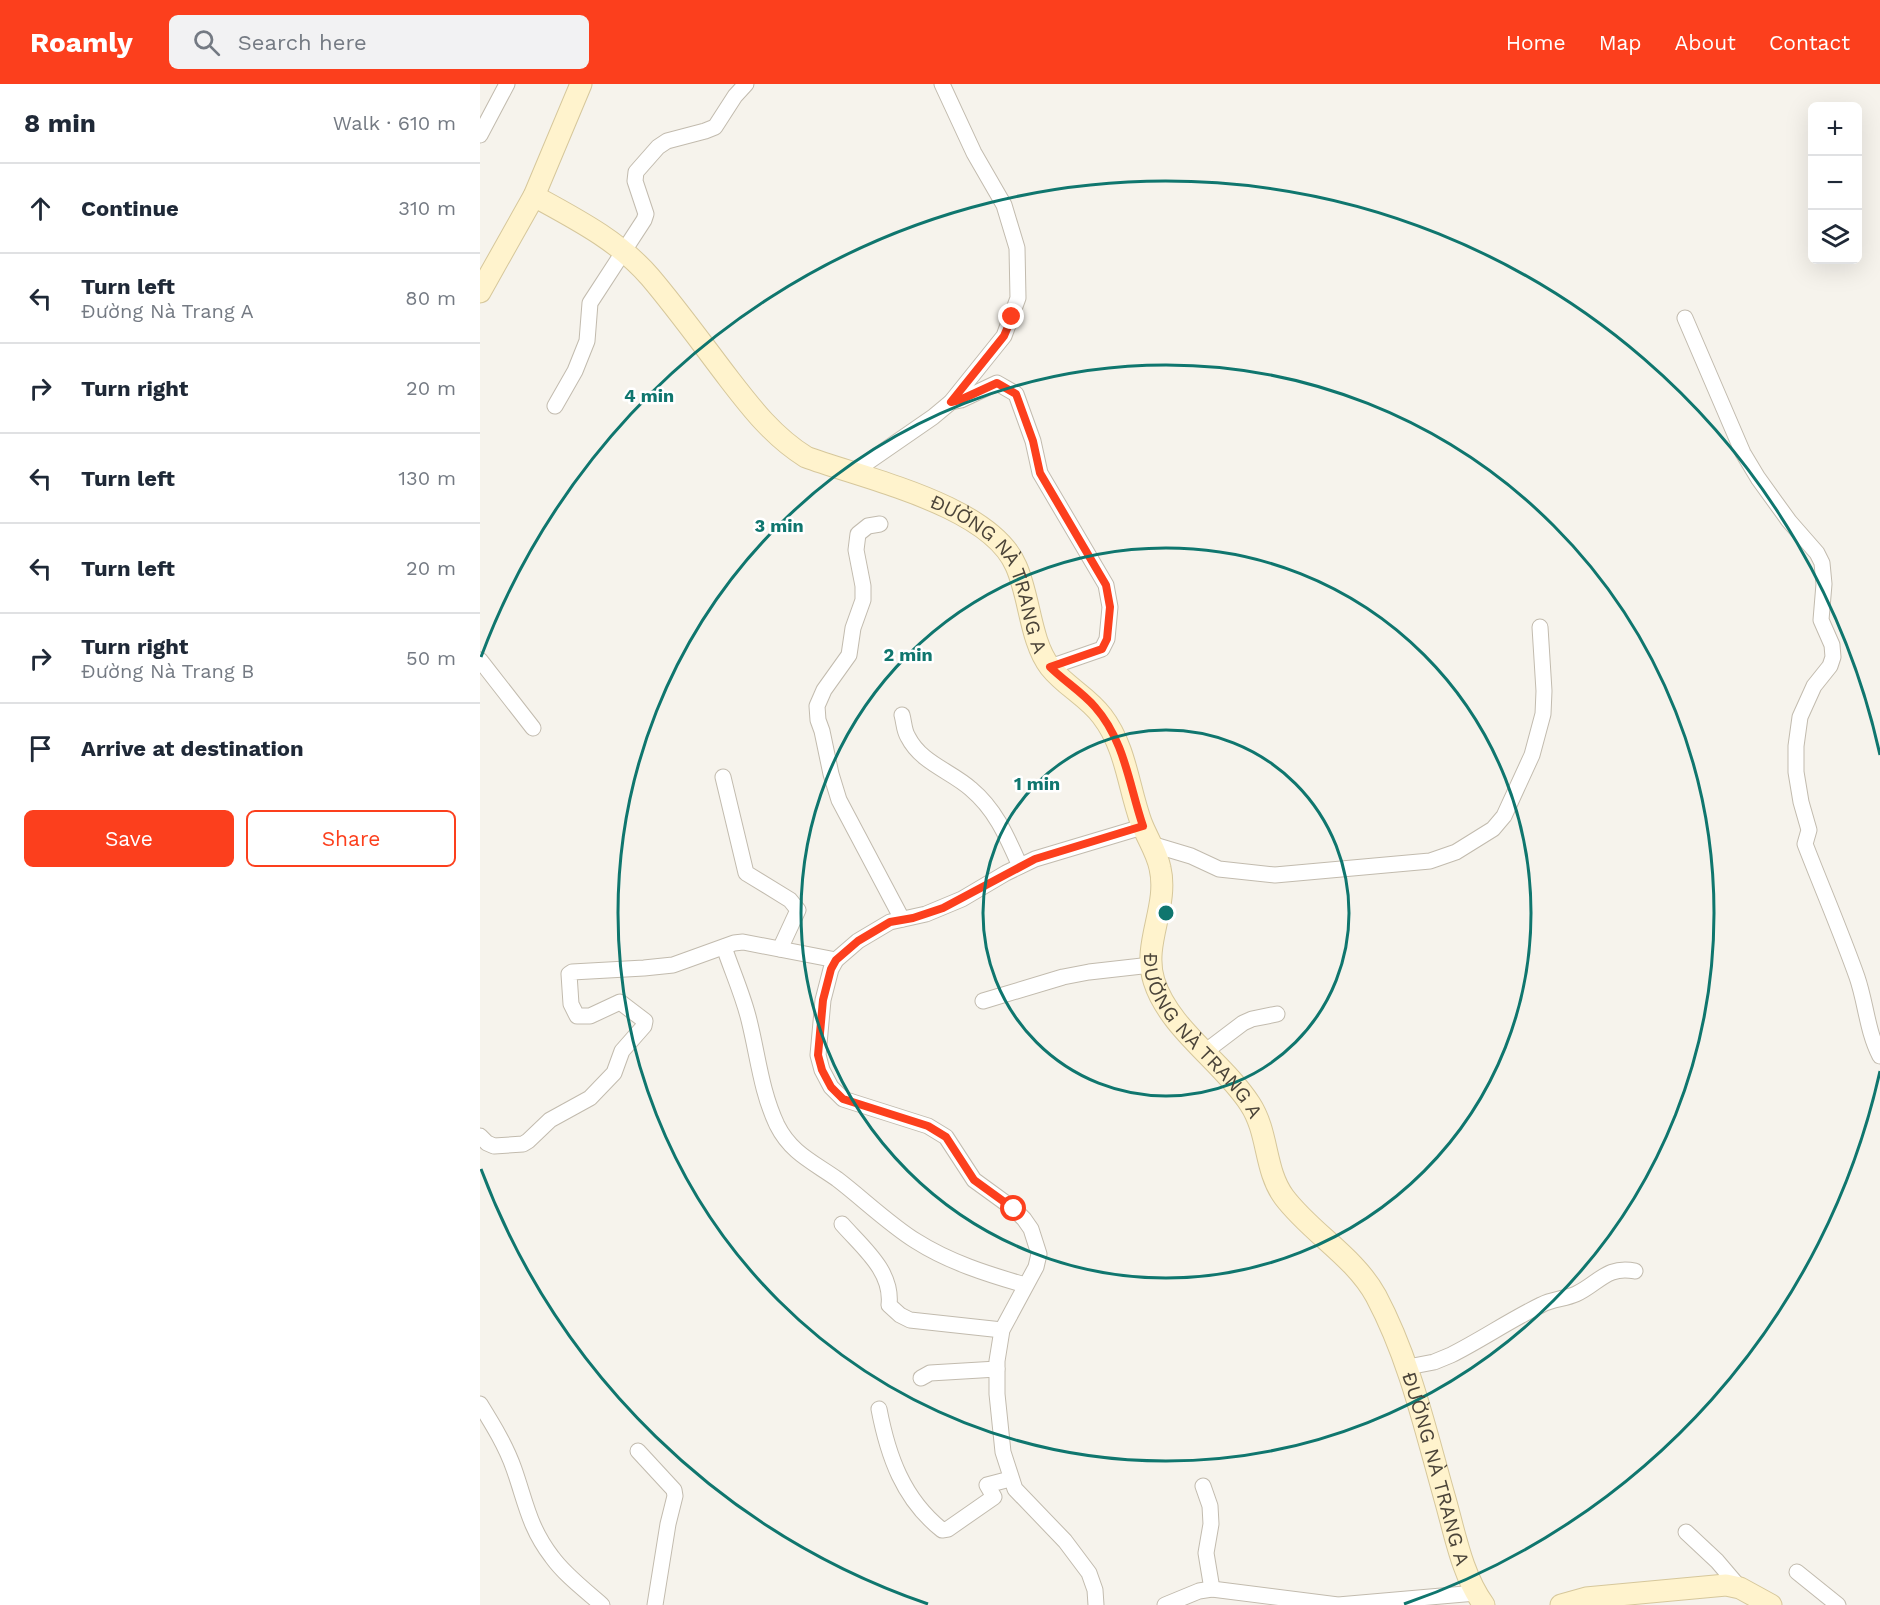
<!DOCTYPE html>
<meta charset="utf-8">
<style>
:root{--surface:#fff;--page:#f2f2f3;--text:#1f2937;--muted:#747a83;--line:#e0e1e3;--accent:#fc3f1d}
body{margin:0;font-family:"Work Sans",sans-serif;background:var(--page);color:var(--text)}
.controls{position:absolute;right:18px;top:18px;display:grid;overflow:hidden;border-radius:9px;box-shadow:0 6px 24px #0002}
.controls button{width:54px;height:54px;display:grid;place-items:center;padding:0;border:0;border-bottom:2px solid var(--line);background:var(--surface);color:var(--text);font:30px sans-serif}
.stop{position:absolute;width:18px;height:18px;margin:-14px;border:4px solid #fc3f1d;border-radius:50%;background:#fff}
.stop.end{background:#fc3f1d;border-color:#fff;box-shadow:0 2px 6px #0008}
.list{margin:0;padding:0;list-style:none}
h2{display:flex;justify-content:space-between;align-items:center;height:78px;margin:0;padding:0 24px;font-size:26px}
h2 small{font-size:20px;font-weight:400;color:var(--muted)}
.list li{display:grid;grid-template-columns:39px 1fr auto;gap:18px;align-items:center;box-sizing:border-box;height:90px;padding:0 24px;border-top:2px solid var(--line)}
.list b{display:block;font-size:22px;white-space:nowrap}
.list p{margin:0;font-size:20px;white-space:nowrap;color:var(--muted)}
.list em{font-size:20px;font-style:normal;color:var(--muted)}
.actions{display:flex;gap:12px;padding:18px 24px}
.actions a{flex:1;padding:14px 0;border:2px solid var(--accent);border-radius:9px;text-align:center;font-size:21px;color:var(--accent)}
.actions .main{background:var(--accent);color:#fff}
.icon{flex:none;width:33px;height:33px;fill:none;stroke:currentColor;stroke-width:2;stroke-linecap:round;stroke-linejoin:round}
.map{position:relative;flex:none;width:1400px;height:1521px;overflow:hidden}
header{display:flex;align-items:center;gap:36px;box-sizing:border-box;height:84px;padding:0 30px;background:var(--accent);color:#fff}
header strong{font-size:28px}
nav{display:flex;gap:33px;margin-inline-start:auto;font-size:21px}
.search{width:420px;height:54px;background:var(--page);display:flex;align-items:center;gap:15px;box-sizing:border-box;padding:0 21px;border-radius:9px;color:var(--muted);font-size:22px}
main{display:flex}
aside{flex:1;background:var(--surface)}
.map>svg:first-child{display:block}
</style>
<header>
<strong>Roamly</strong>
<div class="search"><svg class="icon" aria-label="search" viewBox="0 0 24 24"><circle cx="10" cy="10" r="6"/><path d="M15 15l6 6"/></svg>Search here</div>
<nav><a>Home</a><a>Map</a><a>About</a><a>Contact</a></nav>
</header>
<main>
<aside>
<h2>8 min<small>Walk · 610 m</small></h2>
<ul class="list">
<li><svg class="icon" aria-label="ahead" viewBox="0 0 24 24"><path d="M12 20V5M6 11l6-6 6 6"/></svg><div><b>Continue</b></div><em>310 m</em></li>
<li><svg class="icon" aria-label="left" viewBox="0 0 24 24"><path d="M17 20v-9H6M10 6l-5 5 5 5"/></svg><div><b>Turn left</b><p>Đường Nà Trang A</p></div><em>80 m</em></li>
<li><svg class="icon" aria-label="right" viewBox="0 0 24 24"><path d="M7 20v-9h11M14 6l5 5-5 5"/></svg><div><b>Turn right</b></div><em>20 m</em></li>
<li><svg class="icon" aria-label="left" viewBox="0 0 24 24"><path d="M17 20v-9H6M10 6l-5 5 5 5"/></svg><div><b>Turn left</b></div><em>130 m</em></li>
<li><svg class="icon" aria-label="left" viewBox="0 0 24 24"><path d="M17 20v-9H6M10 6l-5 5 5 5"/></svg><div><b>Turn left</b></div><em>20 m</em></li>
<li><svg class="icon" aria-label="right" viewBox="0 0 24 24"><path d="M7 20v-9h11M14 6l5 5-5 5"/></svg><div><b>Turn right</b><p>Đường Nà Trang B</p></div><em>50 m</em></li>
<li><svg class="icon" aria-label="arrive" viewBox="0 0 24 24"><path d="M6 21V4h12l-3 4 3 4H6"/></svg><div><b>Arrive at destination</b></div></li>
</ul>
<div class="actions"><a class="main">Save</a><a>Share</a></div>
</aside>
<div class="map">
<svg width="1400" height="1521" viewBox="0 0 1400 1521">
<rect width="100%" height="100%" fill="#f6f3ec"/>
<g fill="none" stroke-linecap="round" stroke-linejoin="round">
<defs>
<g id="street">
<path d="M 0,51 L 27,0"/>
<path d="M 1205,234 L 1263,369 L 1278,394 L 1309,437 L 1337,469 L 1342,479 L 1344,500 L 1341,536 L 1352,561 L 1353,573 L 1350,582 L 1334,602 L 1320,633 L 1316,662 L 1316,688 L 1321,718 L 1329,746 L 1325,760 C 1342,804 1361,848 1377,893 C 1386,919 1387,947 1400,972"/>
<path d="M 471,318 L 481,316 L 517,299 L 536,310 L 553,357 L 560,389 L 626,501 L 630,523 L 627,555 L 622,565 L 570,583"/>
<path d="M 75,322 L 95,287 L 107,257 L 110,219 L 164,136 L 166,130 L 155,97 L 156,88 L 178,63 L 187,57 L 225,47 L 235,43 L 255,12 L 266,0"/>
<path d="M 372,389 L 453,333 L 471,318 L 524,252 L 538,214 L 537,164 L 524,121 L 494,69 L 462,0"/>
<path d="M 400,440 L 388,442 L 378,450 L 376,466 L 383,502 L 383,516 L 373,544 L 369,571 L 344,606 L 337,622 L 338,636 L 342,647 L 351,690 L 359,716 L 422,835"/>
<path d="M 0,576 L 53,644"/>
<path d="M 422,631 C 424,638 424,647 428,653 C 441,679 471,687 491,705 C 516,726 527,753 540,782"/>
<path d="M 243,693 L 266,789 L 310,816 L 318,826 L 300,865"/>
<path d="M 671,760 L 711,772 L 739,785 L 795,791 L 950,777 L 976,768 L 1013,745 L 1024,732 L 1052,671 L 1063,630 L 1064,607 L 1060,543"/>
<path d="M 244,863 C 252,887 263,911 269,936 C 278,972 281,1007 297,1041 C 311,1069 333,1078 357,1095 C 382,1114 410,1141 436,1157 C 469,1178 507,1190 545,1201"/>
<path d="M 503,917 L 583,893 L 609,888 L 671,881"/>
<path d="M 726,967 L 763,939 L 772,935 L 797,930"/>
<path d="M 0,1052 L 7,1059 L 14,1062 L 43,1060 L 48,1057 L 70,1036 L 110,1014 L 134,989 L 142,967 L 164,942 L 165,937 L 140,918 L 110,932 L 97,932 L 91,920 L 89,890 L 92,888 L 164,884 L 193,881 L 254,859 L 263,858 L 356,876"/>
<path d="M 362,1140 C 382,1163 413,1187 409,1221 L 420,1231 L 430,1236 L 522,1246"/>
<path d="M 928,1283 L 954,1278 L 971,1271 C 1001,1256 1030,1236 1061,1221 C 1072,1215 1085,1215 1096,1210 C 1118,1200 1127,1181 1155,1187"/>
<path d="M 441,1294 L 450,1289 L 517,1285"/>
<path d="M 0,1320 C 13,1341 26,1362 34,1385 C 46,1419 49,1443 72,1473 C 85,1491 105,1506 122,1521"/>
<path d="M 399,1325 C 408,1372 423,1415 462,1446 L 468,1445 L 514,1413 L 507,1401 L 530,1395"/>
<path d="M 158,1367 L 194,1406 L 195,1412 L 188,1440 L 175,1521"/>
<path d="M 723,1402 L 730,1422 L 731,1440 L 726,1469 L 732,1505"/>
<path d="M 1206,1448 L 1237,1477 L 1260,1504"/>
<path d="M 1317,1488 L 1358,1521"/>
<path d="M 616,1521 L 615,1506 L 609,1489 L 585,1457 L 535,1405 L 523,1368 L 517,1310 L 517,1277 L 522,1246 L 556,1183 L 559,1170 L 551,1145 L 544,1135 L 534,1125 L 494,1096 L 466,1053 L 448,1042 L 363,1015 L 351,1003 L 342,986 L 338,971 L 343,916 L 351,885 L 356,876 L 378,857 L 410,838 L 446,830 L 482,815 L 526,789 L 555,775 L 662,743"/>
<path d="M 685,1521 L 719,1507 L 732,1505 L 858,1521 L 996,1509"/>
</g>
<g id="secondary">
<path id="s1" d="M 54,112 C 96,135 139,157 170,193 C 198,226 223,261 249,295 C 272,325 294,353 326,373 C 385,395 510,421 536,482 C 550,513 550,557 570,583 C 585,602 608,613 622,632 C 646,663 648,702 661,738 C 667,754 677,768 680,784 C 689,822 662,860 674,897 C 689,945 743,978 770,1020 C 789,1049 784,1086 804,1113 C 831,1149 874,1172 896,1212 C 930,1276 945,1345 965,1415 C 975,1450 982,1491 1004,1521"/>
<path d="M 0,208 L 54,112 L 101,0"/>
<path d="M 1081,1521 L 1106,1514 L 1246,1501 L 1260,1504 L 1291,1521"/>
</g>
</defs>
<!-- street casing -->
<use href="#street" stroke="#c2bbae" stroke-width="17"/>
<!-- secondary casing -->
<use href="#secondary" stroke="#d6c79b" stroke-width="23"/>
<!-- street -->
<use href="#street" stroke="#fff" stroke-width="15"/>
<!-- secondary -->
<use href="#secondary" stroke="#fff3cd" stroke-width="21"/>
</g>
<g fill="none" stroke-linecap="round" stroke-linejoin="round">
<!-- route -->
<path stroke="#fc3f1d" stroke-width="8" d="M 532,233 L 524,252 L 471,318 L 480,316 L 517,299 L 536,310 L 553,357 L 560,389 L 626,501 L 630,523 L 627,555 L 622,565 L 570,583 C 584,597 602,608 615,623 C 645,657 649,701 663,742 L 555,775 L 463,824 L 433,834 L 410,838 L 378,857 L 356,876 L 351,885 L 343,916 L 338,971 L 342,986 L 351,1003 L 363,1015 L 448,1042 L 466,1053 L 494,1096 L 534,1125"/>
</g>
<!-- distance rings -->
<g fill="none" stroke="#0f766e" stroke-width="3">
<circle cx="686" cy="829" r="183"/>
<circle cx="686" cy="829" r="365"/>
<circle cx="686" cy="829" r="548"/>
<path d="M1400 987A731 731 0 0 1 924 1520M448 1520A731 731 0 0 1 1 1085M1 573A731 731 0 0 1 1400 671"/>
</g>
<g text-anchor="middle" stroke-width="5" stroke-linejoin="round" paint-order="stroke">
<!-- street labels -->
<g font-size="20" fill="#4b4439" stroke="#fff">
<text dy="7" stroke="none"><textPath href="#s1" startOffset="614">ĐƯỜNG NÀ TRANG A</textPath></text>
<text dy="7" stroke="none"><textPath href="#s1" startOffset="1152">ĐƯỜNG NÀ TRANG A</textPath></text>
<text dy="7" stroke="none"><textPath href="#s1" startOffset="1656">ĐƯỜNG NÀ TRANG A</textPath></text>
</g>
</g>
<circle cx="686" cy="829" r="9" fill="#0f766e" stroke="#fff" stroke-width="3"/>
<g font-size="18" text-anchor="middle" font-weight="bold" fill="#0f766e" stroke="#fff" stroke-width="5" stroke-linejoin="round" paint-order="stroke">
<text x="169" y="318">4 min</text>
<text x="299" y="448">3 min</text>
<text x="428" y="577">2 min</text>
<text x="557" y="706">1 min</text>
</g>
</svg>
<div class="controls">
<button>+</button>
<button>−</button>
<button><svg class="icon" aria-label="layers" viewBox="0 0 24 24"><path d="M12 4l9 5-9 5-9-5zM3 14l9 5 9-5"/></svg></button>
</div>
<div class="stop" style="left:534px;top:1125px"></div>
<div class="stop end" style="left:532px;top:233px"></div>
</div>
</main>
